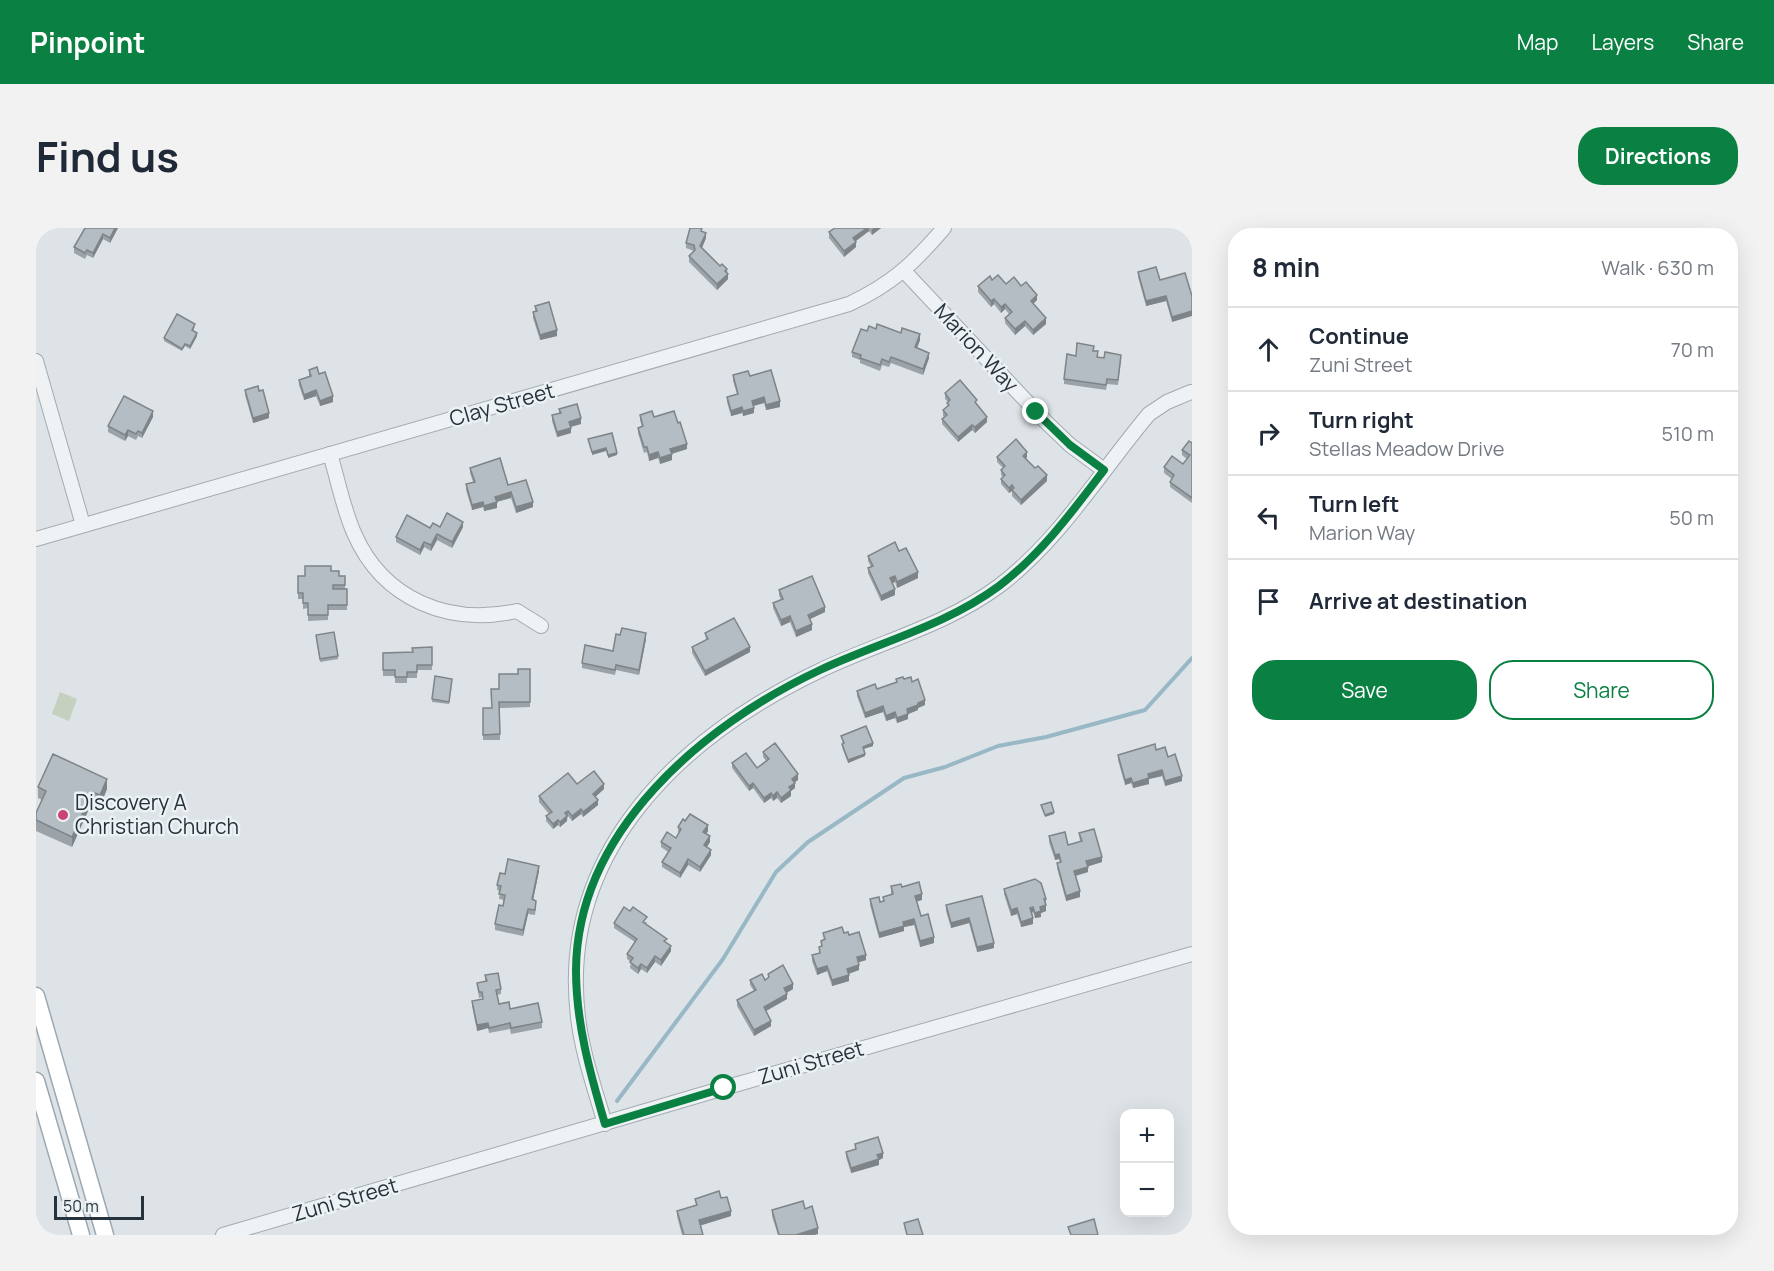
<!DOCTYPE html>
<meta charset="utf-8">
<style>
:root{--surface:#fff;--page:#f2f2f3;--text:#1f2937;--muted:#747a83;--line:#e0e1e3;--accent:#0b8043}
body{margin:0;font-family:Manrope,sans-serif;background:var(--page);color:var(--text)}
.controls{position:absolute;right:18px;bottom:18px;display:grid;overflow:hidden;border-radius:12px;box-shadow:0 6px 24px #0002}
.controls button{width:54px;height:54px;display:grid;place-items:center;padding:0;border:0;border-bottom:2px solid var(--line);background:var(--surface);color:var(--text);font:30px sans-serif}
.scale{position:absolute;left:18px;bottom:15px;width:90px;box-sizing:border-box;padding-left:6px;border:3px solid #27333c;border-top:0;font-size:16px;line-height:21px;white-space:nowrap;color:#27333c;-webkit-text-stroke:4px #ecf1f4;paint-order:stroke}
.stop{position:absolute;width:18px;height:18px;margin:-14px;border:4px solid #0b8043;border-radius:50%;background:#fff}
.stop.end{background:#0b8043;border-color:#fff;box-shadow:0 2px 6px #0008}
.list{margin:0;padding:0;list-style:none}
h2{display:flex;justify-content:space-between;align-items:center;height:78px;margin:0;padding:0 24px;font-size:26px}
h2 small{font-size:20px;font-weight:400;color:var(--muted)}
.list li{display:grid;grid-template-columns:39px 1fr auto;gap:18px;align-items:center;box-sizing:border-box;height:84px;padding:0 24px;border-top:2px solid var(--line)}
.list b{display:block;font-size:22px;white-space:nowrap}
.list p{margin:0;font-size:20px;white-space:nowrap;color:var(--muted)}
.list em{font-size:20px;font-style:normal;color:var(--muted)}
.actions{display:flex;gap:12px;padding:18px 24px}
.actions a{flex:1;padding:14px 0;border:2px solid var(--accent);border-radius:24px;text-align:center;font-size:21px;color:var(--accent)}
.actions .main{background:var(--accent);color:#fff}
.icon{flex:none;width:33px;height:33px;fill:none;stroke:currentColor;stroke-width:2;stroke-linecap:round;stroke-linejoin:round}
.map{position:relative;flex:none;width:1156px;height:1007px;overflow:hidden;border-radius:24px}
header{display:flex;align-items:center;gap:36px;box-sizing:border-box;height:84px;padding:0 30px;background:var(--accent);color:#fff}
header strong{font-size:28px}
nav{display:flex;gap:33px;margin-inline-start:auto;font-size:21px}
.intro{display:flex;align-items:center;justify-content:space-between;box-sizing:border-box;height:144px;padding:0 36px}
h1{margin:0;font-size:42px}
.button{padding:15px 27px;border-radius:24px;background:var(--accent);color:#fff;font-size:21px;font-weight:700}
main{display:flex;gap:36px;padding:0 36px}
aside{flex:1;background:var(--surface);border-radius:24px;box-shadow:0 6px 24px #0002}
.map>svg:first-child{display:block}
</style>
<header>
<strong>Pinpoint</strong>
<nav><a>Map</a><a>Layers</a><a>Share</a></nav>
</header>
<div class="intro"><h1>Find us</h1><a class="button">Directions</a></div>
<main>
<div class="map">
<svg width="1156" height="1007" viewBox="0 0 1156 1007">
<rect width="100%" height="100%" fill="#dde3e6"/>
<!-- green -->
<path fill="#c6d0be" d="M 24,464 L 41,471 L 33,493 L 16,486 Z"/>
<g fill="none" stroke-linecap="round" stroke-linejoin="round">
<!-- stream -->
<path stroke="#98b8c6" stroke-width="4" d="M 581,873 L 687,731 L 740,644 L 772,614 L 868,550 L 909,539 L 962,518 L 1010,509 L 1109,482 L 1156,430"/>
<defs>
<g id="minor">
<path d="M 868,43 L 1010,194 L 1034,217 L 1068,242"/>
<path d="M 0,133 L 47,297"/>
<path d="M 294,226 C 302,252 307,280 318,305 C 347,372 413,398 481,383 L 505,398"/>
<path d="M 0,311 L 813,76 C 856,56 877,36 908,0"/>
<path d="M 569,896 C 559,861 546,825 542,789 C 522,623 645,509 783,443 C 843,414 909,398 963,358 C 1024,312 1064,244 1113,186 L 1131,174 L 1155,164"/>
<path d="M 187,1007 L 688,860 L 1156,726"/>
</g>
<g id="major">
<path d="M 0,768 L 69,1007"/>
<path d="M 0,853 L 45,1007"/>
</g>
</defs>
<!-- minor casing -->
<use href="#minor" stroke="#a3abb0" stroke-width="16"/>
<!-- major casing -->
<use href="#major" stroke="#9ca9b2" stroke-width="19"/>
<!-- minor -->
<use href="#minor" stroke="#eff2f5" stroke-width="14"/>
<!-- major -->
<use href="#major" stroke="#fff" stroke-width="16"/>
</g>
<!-- wall -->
<g fill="#9ba3a8">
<path d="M 49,0 L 82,0 L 74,15 L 67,11 L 57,30 L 51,27 L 49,31 L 38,25 L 38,19 Z"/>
<path d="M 799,0 L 845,0 L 836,7 L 833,3 L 820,13 L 820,19 L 808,29 L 793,10 L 793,4 Z"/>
<path d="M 667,4 L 670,10 L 666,20 L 684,38 L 691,41 L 692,51 L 681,62 L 653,34 L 653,28 L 658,23 L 650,20 L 650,15 Z"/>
<path d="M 1102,44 L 1124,52 L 1149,45 L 1136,94 L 1130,73 L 1110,78 L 1102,49 Z"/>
<path d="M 956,52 L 970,56 L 985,58 L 1001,72 L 997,76 L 1010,96 L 997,107 L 989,98 L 979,107 L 969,95 L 969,90 L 973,86 L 969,81 L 965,85 L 958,76 L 955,79 L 942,64 L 942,58 Z"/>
<path d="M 499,78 L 521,108 L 504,112 L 497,90 L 497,84 L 499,84 Z"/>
<path d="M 159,99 L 157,103 L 161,108 L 154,121 L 149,118 L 146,123 L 128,113 L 128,110 Z"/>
<path d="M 840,101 L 884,112 L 881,120 L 893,130 L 887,147 L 855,135 L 853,139 L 846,137 L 844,143 L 824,135 L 824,132 L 816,129 L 816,124 L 831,103 Z"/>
<path d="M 1040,128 L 1085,132 L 1082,157 L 1071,156 L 1070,162 L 1028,156 L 1028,151 Z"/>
<path d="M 273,142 L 283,146 L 297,174 L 284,178 L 280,168 L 268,172 L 263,157 L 263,152 L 273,148 Z"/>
<path d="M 697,147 L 714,148 L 744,179 L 730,182 L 728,175 L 718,178 L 718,185 L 707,188 L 706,185 L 695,188 L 691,174 L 691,169 L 701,166 L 697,153 Z"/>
<path d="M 209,162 L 223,163 L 233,190 L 217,195 L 209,167 Z"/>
<path d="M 909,165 L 941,177 L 951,194 L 939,205 L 936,202 L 922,214 L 906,196 L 906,191 L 908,189 L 907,188 L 907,182 L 911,179 L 912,174 L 909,171 Z"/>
<path d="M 523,181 L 545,196 L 535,199 L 535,205 L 521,209 L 516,193 L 516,187 L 523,185 Z"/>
<path d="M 604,187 L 618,189 L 651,221 L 636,226 L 636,232 L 624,236 L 622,230 L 613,233 L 611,224 L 608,225 L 602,205 L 602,200 L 606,199 L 604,192 Z"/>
<path d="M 117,189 L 106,210 L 102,208 L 100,212 L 92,208 L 89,213 L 72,204 L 72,198 Z"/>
<path d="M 1156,215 L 1156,275 L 1134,259 L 1134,254 L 1136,251 L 1128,245 L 1128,239 L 1147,236 L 1151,231 L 1146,227 L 1146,222 Z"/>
<path d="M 961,229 L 991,229 L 990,231 L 1011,253 L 985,277 L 976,268 L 976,263 L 973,265 L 965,256 L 965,251 L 967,249 L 965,247 L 965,242 L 967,240 L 961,234 Z"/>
<path d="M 434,240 L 472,257 L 497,279 L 480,285 L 475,270 L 461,274 L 461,280 L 448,283 L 447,279 L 436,282 L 430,262 L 430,256 L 437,254 L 434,245 Z"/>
<path d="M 404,299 L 427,299 L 416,320 L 401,312 L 395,323 L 388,319 L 384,327 L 360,314 L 360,309 L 394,300 Z"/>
<path d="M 863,323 L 882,350 L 861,360 L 859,354 L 856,355 L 859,367 L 845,373 L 832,345 L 832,340 L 835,339 L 832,333 L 832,328 Z"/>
<path d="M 295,343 L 303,348 L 309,348 L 309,361 L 311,361 L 311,382 L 292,382 L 292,392 L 272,393 L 272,380 L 267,381 L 267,371 L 262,371 L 262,348 L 269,348 Z"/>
<path d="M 743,362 L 789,384 L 774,391 L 776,402 L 760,409 L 754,394 L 745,398 L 737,380 L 737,375 L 745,372 L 743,367 Z"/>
<path d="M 669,405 L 714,424 L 669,448 L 656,425 L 656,419 L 670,412 Z"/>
<path d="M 280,410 L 302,428 L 302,431 L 284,434 Z"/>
<path d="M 610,411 L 603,447 L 580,442 L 579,447 L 546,440 L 546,435 Z"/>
<path d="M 396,419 L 396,442 L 381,442 L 381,450 L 371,450 L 371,455 L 359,455 L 359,448 L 347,448 L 347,425 L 377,424 Z"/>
<path d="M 494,441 L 494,479 L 464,480 L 464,512 L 447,512 L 447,480 L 456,480 L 482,446 Z"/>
<path d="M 416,451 L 413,476 L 396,474 L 396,471 Z"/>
<path d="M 860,451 L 876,454 L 889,477 L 882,480 L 882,482 L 872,486 L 872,491 L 861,495 L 859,490 L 850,493 L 847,484 L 829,490 L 821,468 L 821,463 L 841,461 L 860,454 Z"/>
<path d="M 805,508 L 837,518 L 828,521 L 829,528 L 812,535 L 806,519 L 806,516 L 807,516 Z"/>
<path d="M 1120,522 L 1132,529 L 1146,553 L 1129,558 L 1126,548 L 1113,551 L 1113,556 L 1097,560 L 1095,555 L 1089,557 L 1082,532 L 1082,527 Z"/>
<path d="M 727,524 L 762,552 L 759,554 L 759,560 L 755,563 L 755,568 L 745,575 L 741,570 L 737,573 L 735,570 L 728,575 L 717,560 L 713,563 L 696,540 L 696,535 L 721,540 L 730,533 L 727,529 Z"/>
<path d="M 541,556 L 568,561 L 559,569 L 562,577 L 547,589 L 545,586 L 536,593 L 532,588 L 531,589 L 531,593 L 524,599 L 522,597 L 517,601 L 510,593 L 510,588 L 513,586 L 503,574 L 503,568 Z"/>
<path d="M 2,559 L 71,561 L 64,578 L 56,574 L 36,619 L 0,603 L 0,585 L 6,572 L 2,570 Z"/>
<path d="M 642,599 L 672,603 L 670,606 L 674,614 L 671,619 L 675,627 L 664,644 L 652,637 L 644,650 L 626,639 L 626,634 L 632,624 L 625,619 L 625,614 L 640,610 L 643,605 L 642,604 Z"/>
<path d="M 1043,605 L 1066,634 L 1052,638 L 1052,644 L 1040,648 L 1044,669 L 1030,673 L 1021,640 L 1021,635 L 1024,634 L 1023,631 L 1019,632 L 1013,614 L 1013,608 L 1032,617 L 1044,614 Z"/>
<path d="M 503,643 L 497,672 L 500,678 L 499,687 L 492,686 L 487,708 L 459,702 L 459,696 L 467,678 L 468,672 L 463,671 L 464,663 L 461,662 L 461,657 L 469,646 Z"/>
<path d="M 855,658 L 866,659 L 886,672 L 881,673 L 885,688 L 898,715 L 884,719 L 878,697 L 868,699 L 868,703 L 843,710 L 834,677 L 834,671 L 844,674 L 847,674 L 847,669 L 855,666 Z"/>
<path d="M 968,661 L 1010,671 L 1010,683 L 1005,685 L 1005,689 L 999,690 L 997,684 L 995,685 L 997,696 L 985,699 L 981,686 L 975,688 L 968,666 Z"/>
<path d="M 946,668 L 958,720 L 941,724 L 933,695 L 915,700 L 910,683 L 910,677 Z"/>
<path d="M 611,694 L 610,696 L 631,715 L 635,723 L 625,738 L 619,734 L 611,745 L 605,741 L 602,746 L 594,740 L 595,734 L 591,731 L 591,726 L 599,714 L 578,700 L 578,695 Z"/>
<path d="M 787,705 L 808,705 L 813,707 L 830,732 L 822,734 L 823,742 L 813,746 L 813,753 L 796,758 L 791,743 L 781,747 L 776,733 L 776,727 L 783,725 L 783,719 L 785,719 L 785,713 L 788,712 Z"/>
<path d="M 732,746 L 757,761 L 751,765 L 751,771 L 730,783 L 735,798 L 718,808 L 701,778 L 701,772 L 718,763 L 714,757 L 714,752 L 729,752 L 732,750 Z"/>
<path d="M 449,747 L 465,761 L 465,766 L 461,767 L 463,776 L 506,794 L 506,800 L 475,806 L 474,801 L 453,805 L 452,800 L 441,803 L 436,778 L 436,773 L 446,771 L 446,769 L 443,770 L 441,755 L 449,754 Z"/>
<path d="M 819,916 L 847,930 L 843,932 L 843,937 L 815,945 L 810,929 L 810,924 L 819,921 Z"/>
<path d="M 685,970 L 695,988 L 665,997 L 667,1007 L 646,1007 L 641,988 L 641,983 L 660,977 L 659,971 Z"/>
<path d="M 736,982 L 782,1006 L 778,1007 L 742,1007 L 736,988 Z"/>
</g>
<!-- shaded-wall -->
<g fill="#7e8488">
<path d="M 79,0 L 82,0 L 74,15 L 74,10 Z"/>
<path d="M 831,0 L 833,0 L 833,3 L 817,15 L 817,10 Z"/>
<path d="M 838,0 L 845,0 L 836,7 L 836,1 Z"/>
<path d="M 670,5 L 670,10 L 664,24 L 664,18 Z"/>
<path d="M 67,6 L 67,11 L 57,30 L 57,25 Z"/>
<path d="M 820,14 L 820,19 L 808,29 L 808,23 Z"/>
<path d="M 692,46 L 692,51 L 681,62 L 681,56 Z"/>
<path d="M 1001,67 L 1001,72 L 995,78 L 995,73 Z"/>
<path d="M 1130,68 L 1130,73 L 1110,78 L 1110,73 Z"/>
<path d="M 958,71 L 958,76 L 955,79 L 955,73 Z"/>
<path d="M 969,76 L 969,81 L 965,85 L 965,79 Z"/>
<path d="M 1156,83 L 1156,88 L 1136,94 L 1136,89 Z"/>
<path d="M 1010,90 L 1010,96 L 997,107 L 997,102 Z"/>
<path d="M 989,93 L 989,98 L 979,107 L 979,101 Z"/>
<path d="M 521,102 L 521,108 L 504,112 L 504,107 Z"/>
<path d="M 161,105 L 161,108 L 154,121 L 154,118 Z"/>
<path d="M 884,106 L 884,112 L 879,125 L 879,119 Z"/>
<path d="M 893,125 L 893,130 L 887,147 L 887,141 Z"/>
<path d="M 280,162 L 280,168 L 268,172 L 268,167 Z"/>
<path d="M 297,168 L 297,174 L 284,178 L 284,173 Z"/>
<path d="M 728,169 L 728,175 L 716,178 L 716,173 Z"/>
<path d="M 744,173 L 744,179 L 730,182 L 730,177 Z"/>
<path d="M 706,179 L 706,185 L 695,188 L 695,183 Z"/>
<path d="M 718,180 L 718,185 L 707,188 L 707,183 Z"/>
<path d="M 117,183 L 117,189 L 106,210 L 106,205 Z"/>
<path d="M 233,185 L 233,190 L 217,195 L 217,190 Z"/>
<path d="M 951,189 L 951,194 L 939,205 L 939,199 Z"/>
<path d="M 545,190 L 545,196 L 533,199 L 533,194 Z"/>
<path d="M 936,197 L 936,202 L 922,214 L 922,209 Z"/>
<path d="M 535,200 L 535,205 L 521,209 L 521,204 Z"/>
<path d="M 92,202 L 92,208 L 89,213 L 89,207 Z"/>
<path d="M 651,216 L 651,221 L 634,226 L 634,221 Z"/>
<path d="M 570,220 L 570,223 L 556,227 L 556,224 Z"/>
<path d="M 622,224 L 622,230 L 613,233 L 613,227 Z"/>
<path d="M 991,224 L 991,229 L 987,233 L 987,228 Z"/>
<path d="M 581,225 L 581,227 L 572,230 L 572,227 Z"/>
<path d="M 636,226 L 636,232 L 624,236 L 624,230 Z"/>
<path d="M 1011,247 L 1011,253 L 985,277 L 985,272 Z"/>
<path d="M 976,257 L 976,263 L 973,265 L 973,260 Z"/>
<path d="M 475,264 L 475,270 L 459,274 L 459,269 Z"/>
<path d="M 447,274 L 447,279 L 436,282 L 436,277 Z"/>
<path d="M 461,274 L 461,280 L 448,283 L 448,278 Z"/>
<path d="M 497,274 L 497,279 L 480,285 L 480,279 Z"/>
<path d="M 427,294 L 427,299 L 416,320 L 416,314 Z"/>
<path d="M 401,306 L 401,312 L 395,323 L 395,317 Z"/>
<path d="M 388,314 L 388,319 L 384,327 L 384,322 Z"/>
<path d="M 882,344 L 882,350 L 861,360 L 861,354 Z"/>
<path d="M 859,348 L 859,354 L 854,356 L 854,350 Z"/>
<path d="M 859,361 L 859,367 L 845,373 L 845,368 Z"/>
<path d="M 789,379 L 789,384 L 772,392 L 772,387 Z"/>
<path d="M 754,388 L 754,394 L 745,398 L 745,392 Z"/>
<path d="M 776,396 L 776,402 L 760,409 L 760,403 Z"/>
<path d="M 610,405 L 610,411 L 603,447 L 603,442 Z"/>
<path d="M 714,419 L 714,424 L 669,448 L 669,443 Z"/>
<path d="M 889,472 L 889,477 L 882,480 L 882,482 L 872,486 L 872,491 L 861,495 L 861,490 L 871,481 L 882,475 Z"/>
<path d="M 847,478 L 847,484 L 829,490 L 829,485 Z"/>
<path d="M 859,484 L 859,490 L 850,493 L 850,488 Z"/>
<path d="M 837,515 L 837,518 L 827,521 L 827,519 Z"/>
<path d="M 829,526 L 829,528 L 812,535 L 812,532 Z"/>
<path d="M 1126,542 L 1126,548 L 1113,551 L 1113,556 L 1097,560 L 1097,555 L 1112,546 Z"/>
<path d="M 762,546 L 762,552 L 756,556 L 756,551 Z"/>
<path d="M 1146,548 L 1146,553 L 1129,558 L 1129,553 Z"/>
<path d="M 1095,550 L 1095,555 L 1089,557 L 1089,552 Z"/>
<path d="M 71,551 L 71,561 L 64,578 L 64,567 Z"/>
<path d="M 717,555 L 717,560 L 713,563 L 713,558 Z"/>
<path d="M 759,555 L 759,560 L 755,563 L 755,568 L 745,575 L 745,570 L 753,559 Z"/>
<path d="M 568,556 L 568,561 L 557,571 L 557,566 Z"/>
<path d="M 56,564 L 56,574 L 36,619 L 36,609 Z"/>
<path d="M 741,564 L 741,570 L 737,573 L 737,568 Z"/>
<path d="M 735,565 L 735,570 L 728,575 L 728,570 Z"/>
<path d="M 562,572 L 562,577 L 547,589 L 547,584 Z"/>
<path d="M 545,581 L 545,586 L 536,593 L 536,588 Z"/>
<path d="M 532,583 L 531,593 L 524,599 L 524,594 Z"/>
<path d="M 1018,584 L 1018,586 L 1009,589 L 1009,587 Z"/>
<path d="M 522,592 L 522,597 L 517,601 L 517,596 Z"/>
<path d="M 672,597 L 672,603 L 667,610 L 667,604 Z"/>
<path d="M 674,608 L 674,614 L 668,623 L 668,617 Z"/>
<path d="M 675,622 L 675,627 L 664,644 L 664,639 Z"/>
<path d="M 1023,626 L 1023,631 L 1019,632 L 1019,627 Z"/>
<path d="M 1066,629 L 1066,634 L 1050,639 L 1050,633 Z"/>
<path d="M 652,631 L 652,637 L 644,650 L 644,645 Z"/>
<path d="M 503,638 L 503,643 L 496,677 L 496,671 Z"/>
<path d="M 1052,639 L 1052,644 L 1038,648 L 1038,643 Z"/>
<path d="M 1044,663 L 1044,669 L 1030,673 L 1030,668 Z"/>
<path d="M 886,666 L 886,672 L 879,674 L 879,668 Z"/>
<path d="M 1010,677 L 1010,683 L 1005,685 L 1005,689 L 999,690 L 999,685 L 1004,679 Z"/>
<path d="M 997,679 L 997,684 L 994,686 L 994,680 Z"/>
<path d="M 981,680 L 981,686 L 975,688 L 975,682 Z"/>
<path d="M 492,681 L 492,686 L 487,708 L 487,702 Z"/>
<path d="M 933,690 L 933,695 L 915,700 L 915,695 Z"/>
<path d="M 997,690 L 997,696 L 985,699 L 985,694 Z"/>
<path d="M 878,691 L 878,697 L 868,699 L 868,703 L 843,710 L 843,705 L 867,694 Z"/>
<path d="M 898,709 L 898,715 L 884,719 L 884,713 Z"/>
<path d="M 958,715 L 958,720 L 941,724 L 941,719 Z"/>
<path d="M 635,718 L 635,723 L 625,738 L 625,732 Z"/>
<path d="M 830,727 L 830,732 L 821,735 L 821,729 Z"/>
<path d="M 619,728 L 619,734 L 611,745 L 611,740 Z"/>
<path d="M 605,736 L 605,741 L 602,746 L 602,740 Z"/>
<path d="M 823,737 L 823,742 L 811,746 L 811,741 Z"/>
<path d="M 791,738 L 791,743 L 781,747 L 781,741 Z"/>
<path d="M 813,747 L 813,753 L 796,758 L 796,752 Z"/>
<path d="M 757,756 L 757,761 L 748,766 L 748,760 Z"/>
<path d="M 751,766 L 751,771 L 728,784 L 728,779 Z"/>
<path d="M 735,793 L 735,798 L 718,808 L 718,802 Z"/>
<path d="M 452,795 L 452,800 L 441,803 L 441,797 Z"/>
<path d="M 847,925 L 847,930 L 843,932 L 843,937 L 815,945 L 815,940 L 841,927 Z"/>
<path d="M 695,983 L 695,988 L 663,998 L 663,992 Z"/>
<path d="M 782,1000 L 782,1006 L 778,1007 L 760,1007 Z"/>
</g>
<!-- building -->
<g fill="#b4bdc3" stroke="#7e8488" stroke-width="1.5">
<path d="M 49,0 L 79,0 L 74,10 L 67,6 L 57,25 L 51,22 L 49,25 L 38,19 Z"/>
<path d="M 654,0 L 666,0 L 665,3 L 670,5 L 664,18 L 684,38 L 686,36 L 691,41 L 689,43 L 692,46 L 681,56 L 653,28 L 659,22 L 658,17 L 650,15 Z"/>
<path d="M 799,0 L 831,0 L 817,10 L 820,14 L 808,23 L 793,4 Z"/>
<path d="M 1120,39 L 1124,52 L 1149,45 L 1156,68 L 1156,83 L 1136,89 L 1130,68 L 1110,73 L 1102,44 Z"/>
<path d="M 962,47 L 970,56 L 978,49 L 985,58 L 990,54 L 1001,67 L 995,73 L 1010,90 L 997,102 L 989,93 L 979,101 L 969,90 L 976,84 L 969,76 L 965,79 L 958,71 L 955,73 L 942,58 L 954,48 L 956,52 Z"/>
<path d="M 513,74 L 521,102 L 504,107 L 497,84 L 501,83 L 499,78 Z"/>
<path d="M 141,86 L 159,96 L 156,102 L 161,105 L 154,118 L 149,116 L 146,121 L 128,110 Z"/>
<path d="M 841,96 L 865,105 L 866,100 L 884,106 L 879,119 L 893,125 L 887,141 L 855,129 L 853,134 L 846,131 L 844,137 L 824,130 L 825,127 L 816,124 L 825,101 L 831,103 L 833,98 L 840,101 Z"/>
<path d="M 1041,115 L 1058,118 L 1057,123 L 1062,123 L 1061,129 L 1068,130 L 1069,124 L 1085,127 L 1082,152 L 1071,151 L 1070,157 L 1028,151 L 1031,126 L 1040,128 Z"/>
<path d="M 281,139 L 283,146 L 289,144 L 297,168 L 284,173 L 280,162 L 268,167 L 263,152 L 275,148 L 273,142 Z"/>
<path d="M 735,142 L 744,173 L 730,177 L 728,169 L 716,173 L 718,180 L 707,183 L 706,179 L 695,183 L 691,169 L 702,166 L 697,147 L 712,143 L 714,148 Z"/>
<path d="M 924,152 L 941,172 L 939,174 L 951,189 L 939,199 L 936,197 L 922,209 L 906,191 L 911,187 L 907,182 L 913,177 L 911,175 L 914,172 L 909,165 Z"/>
<path d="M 222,158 L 223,163 L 227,162 L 233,185 L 217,190 L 209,162 Z"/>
<path d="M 88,168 L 117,183 L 106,205 L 102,203 L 100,206 L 92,202 L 89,207 L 72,198 Z"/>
<path d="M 541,176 L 545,190 L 533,194 L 535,200 L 521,204 L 516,187 L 525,185 L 523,181 Z"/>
<path d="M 616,183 L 618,189 L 638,183 L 642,195 L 644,194 L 651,216 L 634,221 L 636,226 L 624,230 L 622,224 L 613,227 L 611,219 L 608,219 L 602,200 L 607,198 L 604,187 Z"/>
<path d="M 576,205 L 581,225 L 572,227 L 570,220 L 556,224 L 552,211 Z"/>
<path d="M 980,211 L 991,224 L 987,228 L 999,240 L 1002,238 L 1011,247 L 985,272 L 976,262 L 978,260 L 976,257 L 973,260 L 965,251 L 969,247 L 965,242 L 969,238 L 961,229 Z"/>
<path d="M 1153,213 L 1156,215 L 1156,270 L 1134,254 L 1138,247 L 1128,239 L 1136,228 L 1147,236 L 1154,227 L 1146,222 Z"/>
<path d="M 464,230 L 472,257 L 490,252 L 497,274 L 480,279 L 475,264 L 459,269 L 461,274 L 448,278 L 447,274 L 436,277 L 430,256 L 439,254 L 434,240 Z"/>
<path d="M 411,285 L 427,294 L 416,314 L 401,306 L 395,317 L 388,314 L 384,322 L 360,309 L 371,287 L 394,300 L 397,295 L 404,299 Z"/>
<path d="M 859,314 L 863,323 L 870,320 L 882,344 L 861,354 L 859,348 L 854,350 L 859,361 L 845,368 L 832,340 L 837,338 L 832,328 Z"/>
<path d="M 269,338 L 295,338 L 295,343 L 303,343 L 303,348 L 309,348 L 309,357 L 297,357 L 297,361 L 311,361 L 311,377 L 292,377 L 292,387 L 272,387 L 272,375 L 267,375 L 267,365 L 262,365 L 262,348 L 269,348 Z"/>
<path d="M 776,348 L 789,379 L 772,387 L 776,396 L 760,403 L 754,388 L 745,392 L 737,375 L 747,371 L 743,362 Z"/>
<path d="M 698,390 L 714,419 L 669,443 L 656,419 L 672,411 L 669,405 Z"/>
<path d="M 586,400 L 610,405 L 603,442 L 580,437 L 579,442 L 546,435 L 549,417 L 577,423 L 580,406 L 584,407 Z"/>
<path d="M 298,404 L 302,428 L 284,431 L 280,407 Z"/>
<path d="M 396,419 L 396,437 L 381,437 L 381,444 L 371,444 L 371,449 L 359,449 L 359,442 L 347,442 L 347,425 L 377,424 L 376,420 Z"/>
<path d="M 482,441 L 494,441 L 494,474 L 463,474 L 464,506 L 447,507 L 447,480 L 456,480 L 455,461 L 463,461 L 463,446 L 482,446 Z"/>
<path d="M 399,448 L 416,451 L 413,474 L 396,471 Z"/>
<path d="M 867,449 L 868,451 L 875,449 L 876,454 L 882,451 L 889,472 L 882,475 L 882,477 L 871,481 L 872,486 L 861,490 L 859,484 L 850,488 L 847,478 L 829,485 L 821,463 L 839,456 L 841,461 L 861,454 L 860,451 Z"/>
<path d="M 830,498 L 837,515 L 827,519 L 829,526 L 812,532 L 806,516 L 808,515 L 805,508 Z"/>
<path d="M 739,515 L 762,546 L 756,551 L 759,555 L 753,559 L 755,562 L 745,570 L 741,564 L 737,568 L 735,565 L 728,570 L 717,555 L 713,558 L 696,535 L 710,525 L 721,540 L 733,531 L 727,524 Z"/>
<path d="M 1119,516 L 1120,522 L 1129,519 L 1132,529 L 1139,526 L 1146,548 L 1129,553 L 1126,542 L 1112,546 L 1113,550 L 1097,555 L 1095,550 L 1089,552 L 1082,527 Z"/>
<path d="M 17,526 L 71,551 L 64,567 L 56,564 L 36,609 L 0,592 L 0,585 L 10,563 L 2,559 Z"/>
<path d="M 558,543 L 568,556 L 557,566 L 562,572 L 547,584 L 545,581 L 536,588 L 532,583 L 529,585 L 531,588 L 524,594 L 522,592 L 517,596 L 510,588 L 516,584 L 503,568 L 532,545 L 541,556 Z"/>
<path d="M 1015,574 L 1018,584 L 1009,587 L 1005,577 Z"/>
<path d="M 654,586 L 672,597 L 667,604 L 674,608 L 668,617 L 675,622 L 664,639 L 652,631 L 644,645 L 626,634 L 635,620 L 625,614 L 631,604 L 640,610 L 645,601 L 642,599 L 647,591 L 649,593 Z"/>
<path d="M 1058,601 L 1066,629 L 1050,633 L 1052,639 L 1038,643 L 1044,663 L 1030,668 L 1021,635 L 1025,634 L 1023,626 L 1019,627 L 1013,608 L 1029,604 L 1032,617 L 1046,613 L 1043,605 Z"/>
<path d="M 472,631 L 503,638 L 496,671 L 500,673 L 499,682 L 492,681 L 487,702 L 459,696 L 463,677 L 467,678 L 469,667 L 463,666 L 465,658 L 461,657 L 464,645 L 469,646 Z"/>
<path d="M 999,651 L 1005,655 L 1010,671 L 1008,671 L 1010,677 L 1004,679 L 1005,683 L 999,685 L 997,679 L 994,680 L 997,690 L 985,694 L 981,680 L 975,682 L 968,661 Z"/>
<path d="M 883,654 L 886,666 L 879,668 L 885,688 L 892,686 L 898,709 L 884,713 L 878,691 L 867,694 L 868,698 L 843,705 L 834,671 L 843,669 L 844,674 L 848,673 L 847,669 L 857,666 L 855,658 L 865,656 L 866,659 Z"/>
<path d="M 946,668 L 958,715 L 941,719 L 933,690 L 915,695 L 910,677 Z"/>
<path d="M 588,679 L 594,683 L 597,679 L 611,689 L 607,694 L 631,711 L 628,713 L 635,718 L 625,732 L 619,728 L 611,740 L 605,736 L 602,740 L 594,734 L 597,730 L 591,726 L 601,711 L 578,695 Z"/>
<path d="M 806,699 L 808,705 L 812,704 L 813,707 L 823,704 L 830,727 L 821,729 L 823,737 L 811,741 L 813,747 L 796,752 L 791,738 L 781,741 L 776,727 L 784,725 L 783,719 L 786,718 L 785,713 L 789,711 L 787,705 Z"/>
<path d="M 747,737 L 757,756 L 748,760 L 751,766 L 728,779 L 735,793 L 718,802 L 701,772 L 720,762 L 714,752 L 726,746 L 729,752 L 733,749 L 732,746 Z"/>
<path d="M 462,745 L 465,761 L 460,762 L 463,776 L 473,774 L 474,781 L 502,775 L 506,794 L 475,800 L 474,795 L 453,800 L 452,795 L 441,797 L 436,773 L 447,771 L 446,764 L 443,764 L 441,755 L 451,753 L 449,747 Z"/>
<path d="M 842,909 L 847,925 L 841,927 L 843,931 L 815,940 L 810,924 L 820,921 L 819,916 Z"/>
<path d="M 683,963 L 685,970 L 691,969 L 695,983 L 663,992 L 667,1007 L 648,1007 L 641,983 L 661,977 L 659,971 Z"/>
<path d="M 767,973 L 769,981 L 776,978 L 782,1000 L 760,1007 L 743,1007 L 736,982 Z"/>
<path d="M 882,991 L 887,1007 L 871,1007 L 868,995 Z"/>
<path d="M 1058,991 L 1062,1007 L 1035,1007 L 1032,999 Z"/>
</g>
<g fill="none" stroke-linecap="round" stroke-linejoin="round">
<!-- route -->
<path stroke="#0b8043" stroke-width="8" d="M 688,860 L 569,896 C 554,845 540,795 540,742 C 541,603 667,497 784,442 C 843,414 909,398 963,358 C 1005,326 1036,284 1068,242 L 1034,217 L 1000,184"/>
</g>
<!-- markers -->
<circle fill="#cb4274" stroke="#ecf1f4" stroke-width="2" cx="27" cy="587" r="6"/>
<g text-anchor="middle" stroke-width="5" stroke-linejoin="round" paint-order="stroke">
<!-- street labels -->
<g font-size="21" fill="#27333c" stroke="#ecf1f4">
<text transform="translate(940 120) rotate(47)" y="7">Marion Way</text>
<text transform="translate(466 177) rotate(-16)" y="7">Clay Street</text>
<text transform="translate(775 835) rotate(-16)" y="7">Zuni Street</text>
<text transform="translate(309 972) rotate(-16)" y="7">Zuni Street</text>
</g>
<!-- poi labels -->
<g font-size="21" fill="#27333c" stroke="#ecf1f4" text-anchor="start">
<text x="39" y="582">Discovery A<tspan x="39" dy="24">Christian Church</tspan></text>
</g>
</g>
</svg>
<div class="controls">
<button>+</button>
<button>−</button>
</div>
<div class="scale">50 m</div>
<div class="stop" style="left:688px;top:860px"></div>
<div class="stop end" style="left:1000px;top:184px"></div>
</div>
<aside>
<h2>8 min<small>Walk · 630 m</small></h2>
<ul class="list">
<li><svg class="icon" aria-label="ahead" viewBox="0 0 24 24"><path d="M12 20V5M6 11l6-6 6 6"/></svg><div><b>Continue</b><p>Zuni Street</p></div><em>70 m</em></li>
<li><svg class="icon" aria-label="right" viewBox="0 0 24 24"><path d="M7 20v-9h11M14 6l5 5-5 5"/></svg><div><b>Turn right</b><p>Stellas Meadow Drive</p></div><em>510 m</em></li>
<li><svg class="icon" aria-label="left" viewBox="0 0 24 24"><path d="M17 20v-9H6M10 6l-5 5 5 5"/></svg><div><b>Turn left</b><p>Marion Way</p></div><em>50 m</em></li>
<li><svg class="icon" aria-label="arrive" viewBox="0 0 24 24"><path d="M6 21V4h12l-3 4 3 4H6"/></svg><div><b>Arrive at destination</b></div></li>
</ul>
<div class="actions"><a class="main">Save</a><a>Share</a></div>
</aside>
</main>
